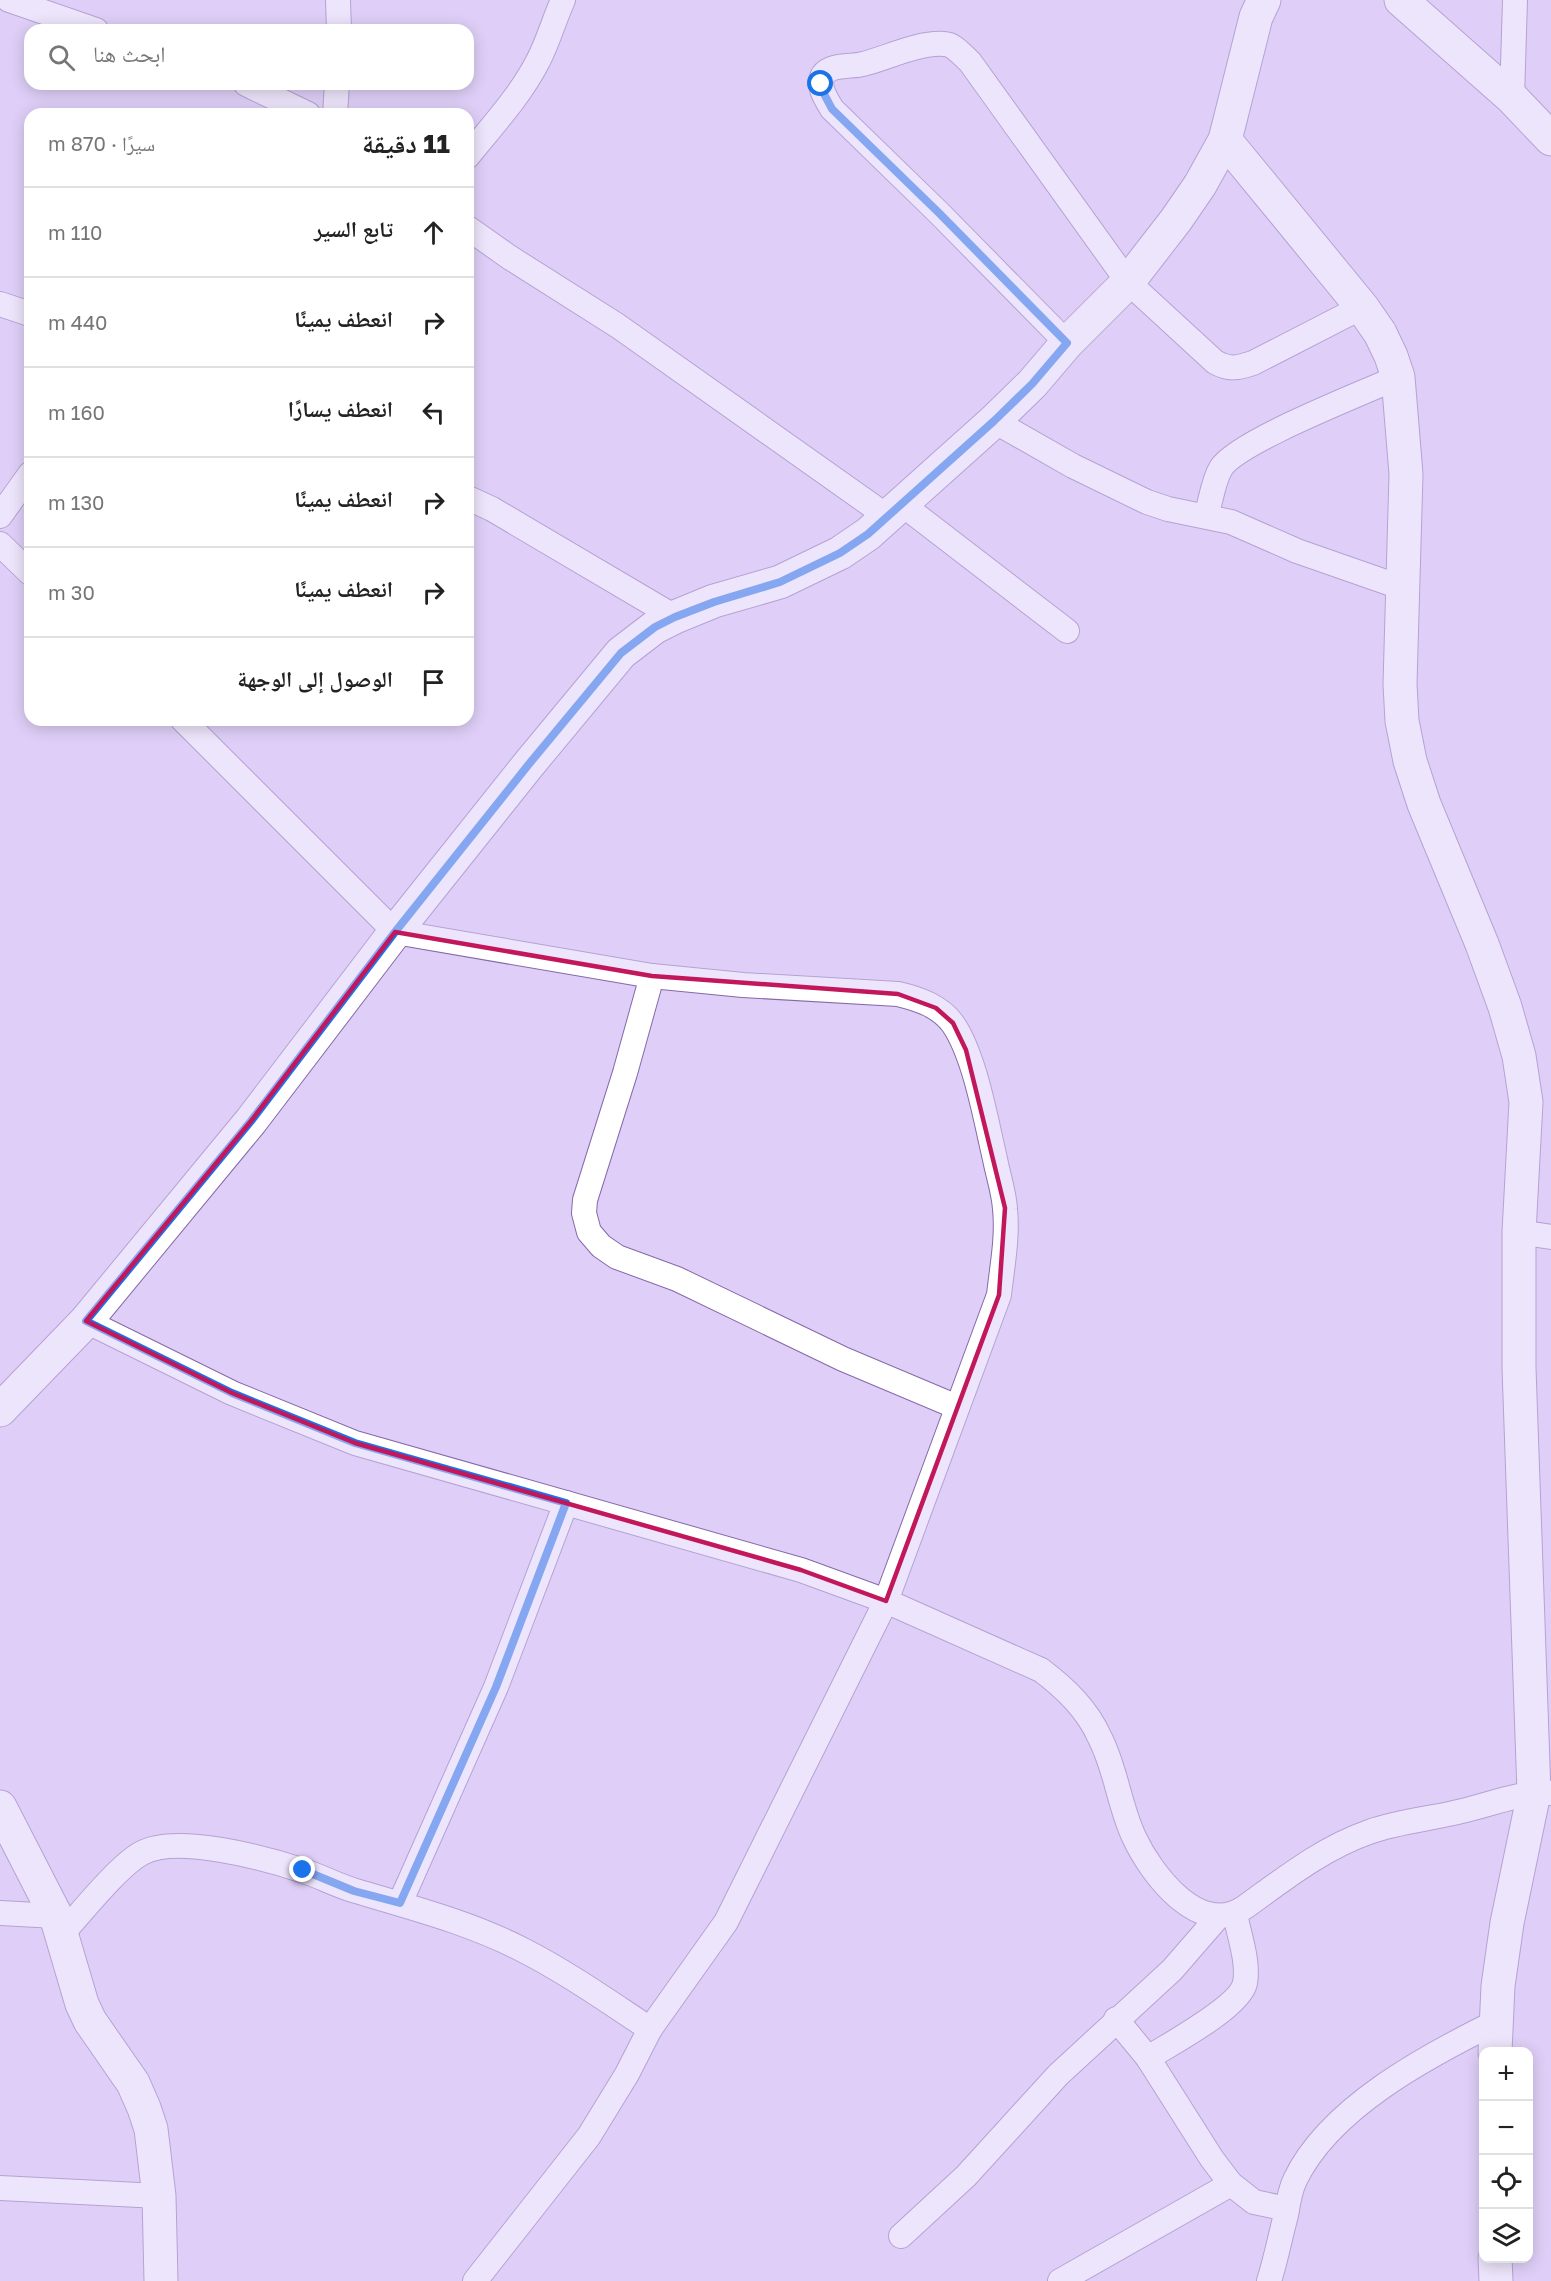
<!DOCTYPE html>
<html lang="ar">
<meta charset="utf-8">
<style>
:root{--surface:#fff;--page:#f2f2f2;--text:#222;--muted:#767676;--line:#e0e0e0}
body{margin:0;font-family:"Golos Text","Noto Naskh Arabic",sans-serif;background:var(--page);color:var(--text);direction:rtl}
.controls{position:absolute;right:18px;bottom:18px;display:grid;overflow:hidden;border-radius:12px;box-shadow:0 3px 15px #0003}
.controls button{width:54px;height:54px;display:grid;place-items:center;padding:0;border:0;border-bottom:2px solid var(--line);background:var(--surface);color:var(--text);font:30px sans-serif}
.stop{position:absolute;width:18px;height:18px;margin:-14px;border:4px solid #1a73e8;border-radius:50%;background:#fff}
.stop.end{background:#1a73e8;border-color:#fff;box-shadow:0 2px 6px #0008}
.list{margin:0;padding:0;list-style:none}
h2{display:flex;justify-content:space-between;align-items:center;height:78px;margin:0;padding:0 24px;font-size:26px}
h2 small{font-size:20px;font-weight:400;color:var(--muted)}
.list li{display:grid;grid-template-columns:39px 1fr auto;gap:18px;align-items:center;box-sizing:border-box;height:90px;padding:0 24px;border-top:2px solid var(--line)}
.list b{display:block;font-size:22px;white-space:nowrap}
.list em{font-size:20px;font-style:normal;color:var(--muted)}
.icon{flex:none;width:33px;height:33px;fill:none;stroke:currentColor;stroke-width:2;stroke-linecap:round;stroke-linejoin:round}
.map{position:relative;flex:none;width:1551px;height:2281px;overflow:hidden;direction:ltr}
.search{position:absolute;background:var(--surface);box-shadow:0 3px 15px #0003;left:24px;top:24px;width:450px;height:66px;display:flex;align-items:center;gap:15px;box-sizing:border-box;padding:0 21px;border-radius:18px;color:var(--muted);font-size:22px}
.panel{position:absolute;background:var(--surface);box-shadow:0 3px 15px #0003;left:24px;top:108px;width:450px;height:618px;border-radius:18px;direction:rtl}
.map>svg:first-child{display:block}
</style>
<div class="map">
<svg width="1551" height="2281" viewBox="0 0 1551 2281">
<rect width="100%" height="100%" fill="#dfcff8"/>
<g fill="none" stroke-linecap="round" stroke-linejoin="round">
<defs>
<g id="street">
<path d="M 9,0 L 96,30"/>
<path d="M 338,0 L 339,30"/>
<path d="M 246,84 L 308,114"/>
<path d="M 1512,98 L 1515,0"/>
<path d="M 335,114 L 337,84"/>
<path d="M 468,156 C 493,125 520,96 538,61 C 548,42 554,20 563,0"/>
<path d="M 468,228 L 509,257 L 618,326 L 888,517"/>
<path d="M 0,304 L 30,314"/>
<path d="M 1067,343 L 939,213 L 832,109 C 826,99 817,86 823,75 C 830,64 852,67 863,64 C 887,58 919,42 944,44 C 954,44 962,55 970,62 L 1128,282 L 1215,362 C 1229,370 1238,368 1253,363 L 1362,307"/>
<path d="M 994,421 L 1073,466 L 1147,502 L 1168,509 L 1231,522 L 1297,551 L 1403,588"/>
<path d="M 468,498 L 492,509 L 675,617"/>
<path d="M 903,505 L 1067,631"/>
<path d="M 0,516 L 30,474"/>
<path d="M 1206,516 C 1211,501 1213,481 1221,468 C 1238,441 1364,393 1398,377"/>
<path d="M 0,544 L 30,573"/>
<path d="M 183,720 L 395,932 L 652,976 L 743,985 L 898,994 C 919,999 940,1006 953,1024 C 975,1056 986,1121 995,1159 C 998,1175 1004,1192 1005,1209 C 1008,1237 1002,1267 999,1295 L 886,1601 L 726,1922 L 650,2029"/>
<path d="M 652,976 L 625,1073 L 585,1200 L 584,1213 L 589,1232 L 601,1246 L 617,1257 L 677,1279 L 843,1359 L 957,1407"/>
<path d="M 1519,1232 L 1551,1237"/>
<path d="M 86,1321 L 232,1393 L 355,1443 L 801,1570 L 886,1601 L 1041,1670 C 1066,1689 1087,1709 1100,1738 C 1116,1769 1119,1805 1134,1837 C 1151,1874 1200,1939 1245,1907 C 1284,1879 1323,1848 1369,1832 C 1399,1821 1431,1819 1462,1811 C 1491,1804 1521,1792 1551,1793"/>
<path d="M 400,1903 L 496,1687 L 566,1503"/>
<path d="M 0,1913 L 56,1916"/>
<path d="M 62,1934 C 81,1913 119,1865 142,1853 C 176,1834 265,1858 301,1870 C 320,1876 338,1886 356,1891 C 413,1908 471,1923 523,1950 C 568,1973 609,2002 650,2029 L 627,2074 L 589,2136 L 475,2281"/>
<path d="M 1116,2019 L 1148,2058 L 1212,2159 L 1231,2184 L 1254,2202 L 1287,2209"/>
<path d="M 1148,2058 C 1170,2044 1240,2007 1245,1983 C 1249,1962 1239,1935 1235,1914"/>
<path d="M 0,2188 L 159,2196"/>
<path d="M 901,2236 L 966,2176 L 1058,2075 L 1172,1970 L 1218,1917"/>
<path d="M 1060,2281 L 1231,2184"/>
<path d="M 1269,2281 C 1276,2259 1280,2237 1286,2215 C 1288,2203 1290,2190 1295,2180 C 1329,2108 1427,2056 1496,2022"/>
</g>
<g id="secondary">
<path d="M 1401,0 L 1512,98 L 1551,139"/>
<path d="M 1225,140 L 1362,307 L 1380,333 L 1391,356 L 1398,377 L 1406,474 L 1400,684 L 1402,721 L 1410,761 L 1424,804 L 1482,944 L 1505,1007 L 1519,1056 L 1526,1102 L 1519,1232 L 1519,1368 L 1534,1793 L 1507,1923 L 1498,1986 L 1495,2052"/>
<path d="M 0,1410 L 86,1321 L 251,1121 L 395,932 L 529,764 L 621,653 L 655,627 L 675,617 L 714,601 L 780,582 L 840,553 L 868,534 L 994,421 L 1032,384 L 1067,343 L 1128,282 L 1176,220 L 1200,185 L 1225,140 L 1256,17 L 1264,0"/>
<path d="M 0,1807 L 56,1916 L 82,2004 L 90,2021 L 133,2083 L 144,2108 L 151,2129 L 159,2196 L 161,2281"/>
<path d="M 1495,2258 L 1496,2281"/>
</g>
</defs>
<!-- street casing -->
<use href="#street" stroke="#8569a9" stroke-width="26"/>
<!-- secondary casing -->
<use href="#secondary" stroke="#8569a9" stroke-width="35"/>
<!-- street -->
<use href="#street" stroke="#fff" stroke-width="24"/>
<!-- secondary -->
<use href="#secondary" stroke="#fff" stroke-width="33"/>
</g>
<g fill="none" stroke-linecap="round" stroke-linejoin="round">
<!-- route -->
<path stroke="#1a73e8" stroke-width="8" d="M 303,1870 L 354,1891 L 400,1903 L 496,1687 L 566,1503 L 355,1443 L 232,1393 L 86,1321 L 251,1121 L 395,932 L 529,764 L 621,653 L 655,627 L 675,617 L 714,602 L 780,582 L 840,553 L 868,534 L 994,421 L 1032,384 L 1067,343 L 939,213 L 832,109 L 823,92 L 821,84"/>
</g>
<!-- marked area -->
<path d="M0 0H1551V2281H0ZM 395,932 L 652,976 L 898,994 L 936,1008 L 953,1023 L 966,1050 L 1005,1208 L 999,1295 L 886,1601 L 801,1570 L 355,1443 L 232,1393 L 86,1321 L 251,1121 Z" fill="#dfcff8" fill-opacity=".55" fill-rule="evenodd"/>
<path fill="none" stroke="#c2185b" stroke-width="4.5" stroke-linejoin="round" d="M 395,932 L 652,976 L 898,994 L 936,1008 L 953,1023 L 966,1050 L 1005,1208 L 999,1295 L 886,1601 L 801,1570 L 355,1443 L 232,1393 L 86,1321 L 251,1121 Z"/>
</svg>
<div class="controls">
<button>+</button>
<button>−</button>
<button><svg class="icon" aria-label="locate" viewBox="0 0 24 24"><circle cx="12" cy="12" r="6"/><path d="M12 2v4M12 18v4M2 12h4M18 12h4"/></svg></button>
<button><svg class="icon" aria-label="layers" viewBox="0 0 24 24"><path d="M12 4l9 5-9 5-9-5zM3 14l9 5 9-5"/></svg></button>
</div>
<div class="stop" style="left:821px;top:84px"></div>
<div class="stop end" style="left:303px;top:1870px"></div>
<div class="search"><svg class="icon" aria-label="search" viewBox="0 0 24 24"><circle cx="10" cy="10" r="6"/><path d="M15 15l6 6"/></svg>ابحث هنا</div>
<section class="panel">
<h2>11 دقيقة<small>سيرًا · 870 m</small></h2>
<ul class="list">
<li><svg class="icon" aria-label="ahead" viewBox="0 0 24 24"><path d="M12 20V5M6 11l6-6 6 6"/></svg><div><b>تابع السير</b></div><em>110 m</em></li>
<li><svg class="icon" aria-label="right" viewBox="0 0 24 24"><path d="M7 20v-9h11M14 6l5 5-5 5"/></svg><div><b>انعطف يمينًا</b></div><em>440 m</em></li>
<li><svg class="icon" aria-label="left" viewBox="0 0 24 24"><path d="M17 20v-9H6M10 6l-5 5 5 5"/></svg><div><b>انعطف يسارًا</b></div><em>160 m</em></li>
<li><svg class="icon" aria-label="right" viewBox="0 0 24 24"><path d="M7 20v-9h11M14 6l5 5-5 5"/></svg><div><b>انعطف يمينًا</b></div><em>130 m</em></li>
<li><svg class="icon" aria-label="right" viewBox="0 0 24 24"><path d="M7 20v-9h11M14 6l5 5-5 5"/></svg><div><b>انعطف يمينًا</b></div><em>30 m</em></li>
<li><svg class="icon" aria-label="arrive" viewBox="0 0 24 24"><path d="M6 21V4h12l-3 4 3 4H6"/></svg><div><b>الوصول إلى الوجهة</b></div></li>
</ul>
</section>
</div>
